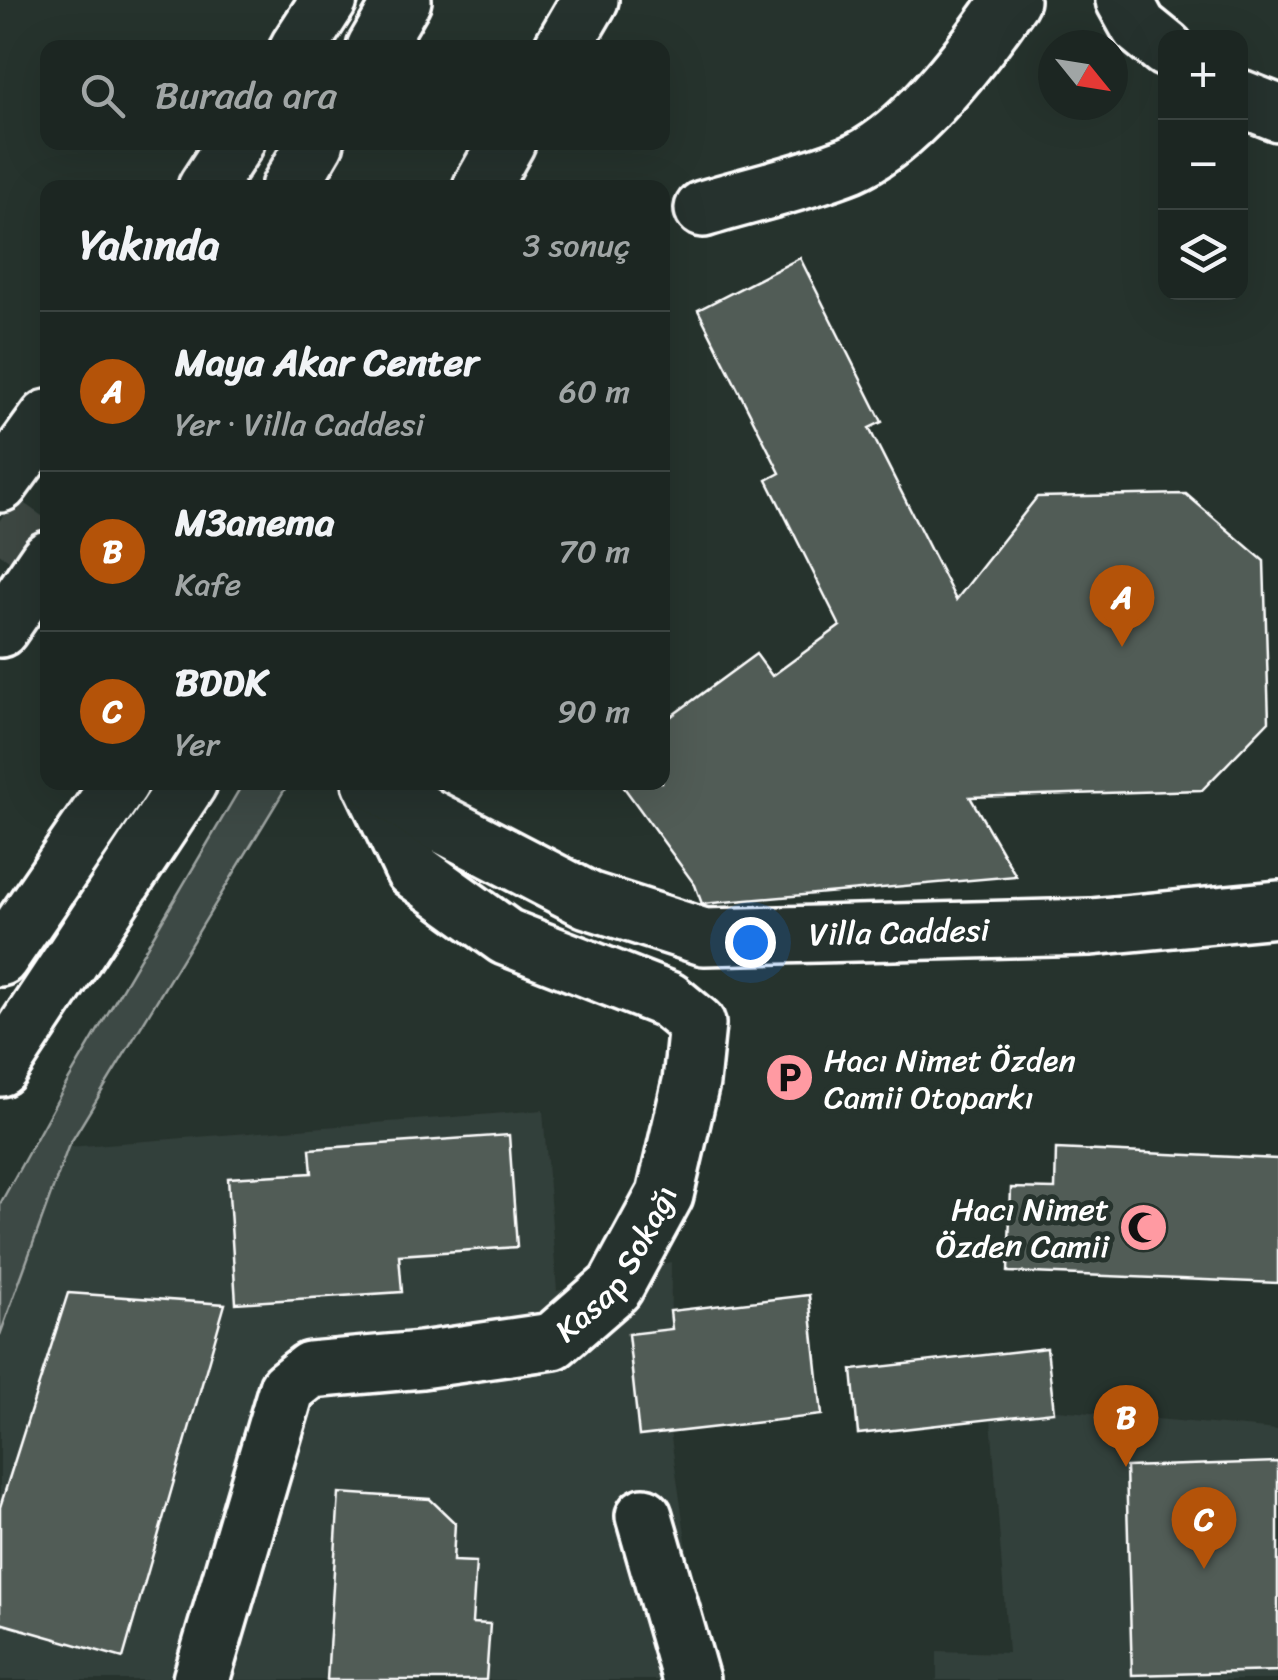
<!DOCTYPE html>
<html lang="tr">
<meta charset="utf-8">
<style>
:root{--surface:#1c2622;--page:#252e2a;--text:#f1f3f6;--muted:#a0a5a5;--line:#3a4340;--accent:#b45309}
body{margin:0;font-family:Sriracha,sans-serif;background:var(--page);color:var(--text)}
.controls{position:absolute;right:30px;top:30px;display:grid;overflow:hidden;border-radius:20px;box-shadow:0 10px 40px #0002}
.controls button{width:90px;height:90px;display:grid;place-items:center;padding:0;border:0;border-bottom:2px solid var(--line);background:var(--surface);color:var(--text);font:50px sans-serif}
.compass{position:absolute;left:1038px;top:30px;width:90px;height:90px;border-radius:50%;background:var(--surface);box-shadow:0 10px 40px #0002;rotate:120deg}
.you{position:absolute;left:750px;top:942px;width:35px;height:35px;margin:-25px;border:8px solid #fff;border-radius:50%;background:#1a73e8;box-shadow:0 0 0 15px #1a73e833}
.badge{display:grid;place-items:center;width:65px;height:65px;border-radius:50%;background:var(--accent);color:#fff;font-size:32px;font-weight:700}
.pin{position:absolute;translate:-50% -82px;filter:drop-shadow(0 2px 5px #0008)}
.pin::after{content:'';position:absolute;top:52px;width:35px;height:30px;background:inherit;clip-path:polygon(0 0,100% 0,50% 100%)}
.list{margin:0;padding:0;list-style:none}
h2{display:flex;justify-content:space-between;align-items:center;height:130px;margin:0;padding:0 40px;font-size:42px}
h2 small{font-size:32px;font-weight:400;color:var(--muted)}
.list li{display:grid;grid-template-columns:65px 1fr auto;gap:30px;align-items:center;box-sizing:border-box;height:160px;padding:0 40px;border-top:2px solid var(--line)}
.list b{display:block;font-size:38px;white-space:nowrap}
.list p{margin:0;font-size:32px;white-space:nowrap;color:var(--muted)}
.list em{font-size:32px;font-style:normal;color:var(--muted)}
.icon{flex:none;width:55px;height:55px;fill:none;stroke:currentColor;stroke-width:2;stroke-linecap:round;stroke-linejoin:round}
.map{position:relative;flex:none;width:1278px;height:1680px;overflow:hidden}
.search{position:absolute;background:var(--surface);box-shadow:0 10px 40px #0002;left:40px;top:40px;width:630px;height:110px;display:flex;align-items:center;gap:25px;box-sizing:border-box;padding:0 35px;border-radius:20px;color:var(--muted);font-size:38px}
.panel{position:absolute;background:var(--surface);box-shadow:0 10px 40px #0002;left:40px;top:180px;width:630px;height:610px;border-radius:20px}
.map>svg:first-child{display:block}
</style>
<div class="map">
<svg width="1278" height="1680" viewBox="0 0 1278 1680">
<rect width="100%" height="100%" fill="#26332d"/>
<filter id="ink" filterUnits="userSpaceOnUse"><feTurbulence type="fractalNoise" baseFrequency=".01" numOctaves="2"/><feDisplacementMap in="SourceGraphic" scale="20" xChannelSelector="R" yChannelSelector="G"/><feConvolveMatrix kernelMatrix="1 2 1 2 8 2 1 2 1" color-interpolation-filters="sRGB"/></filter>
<g filter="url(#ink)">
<!-- built -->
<g fill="#333f3a">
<path d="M 543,1110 L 557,1291 L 671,1262 L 670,1431 L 689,1561 L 716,1680 L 0,1680 L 0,1335 L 68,1147 Z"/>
<path d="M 990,1404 L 1278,1430 L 1278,1680 L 934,1680 L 937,1679 L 937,1651 L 1008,1653 Z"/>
</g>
<!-- green -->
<path fill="#3e4944" stroke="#9ea4a2" stroke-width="2.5" d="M 243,783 L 288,784 L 68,1147 L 0,1335 L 0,1204 L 65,1086 Z"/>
<!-- building -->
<g fill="#515c57" stroke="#fff" stroke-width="2.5">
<path d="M 800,258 L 882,422 L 869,428 L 956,600 L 1037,497 L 1186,494 L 1264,561 L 1269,721 L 1202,790 L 970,797 L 1016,876 L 702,904 L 695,885 L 620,782 L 662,782 L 662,723 L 756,654 L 772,676 L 840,626 L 767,480 L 780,473 L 698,310 Z"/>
<path d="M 509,1135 L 517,1247 L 399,1255 L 402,1292 L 236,1303 L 228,1178 L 312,1173 L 310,1149 Z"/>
<path d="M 1056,1149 L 1278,1159 L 1278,1283 L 1008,1272 L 1011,1188 L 1055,1189 Z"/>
<path d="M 68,1293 L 225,1304 L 123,1658 L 0,1623 L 0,1507 Z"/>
<path d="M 809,1295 L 822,1415 L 639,1436 L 628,1334 L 672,1329 L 670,1311 Z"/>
<path d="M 1047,1348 L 1054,1412 L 858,1434 L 852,1370 Z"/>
<path d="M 1278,1462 L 1278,1671 L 1132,1675 L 1126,1467 Z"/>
<path d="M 339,1493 L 430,1499 L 455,1523 L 453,1561 L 476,1562 L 472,1623 L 490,1624 L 486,1680 L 327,1680 Z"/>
</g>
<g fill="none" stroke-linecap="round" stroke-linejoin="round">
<!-- secondary-tunnel -->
<path stroke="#3c4742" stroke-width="55" stroke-dasharray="55 28" stroke-linecap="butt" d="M 0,520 L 48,554"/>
<defs>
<g id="minor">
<path d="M 1124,0 L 1139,27 L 1166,49"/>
<path d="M 1240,98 L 1278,113"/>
<path d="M 703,209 C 752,194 804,183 851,164 C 910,139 975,52 1011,0"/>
<path d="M 644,1516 L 691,1680"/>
<path id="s1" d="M 201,1680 L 287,1388 L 310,1370 L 421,1360 L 553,1341 L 615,1287 L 665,1195 L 691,1082 L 697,1024 L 668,1000 L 506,937 L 413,870 L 371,782"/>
</g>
<g id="secondary">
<path id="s2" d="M 376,782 L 428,817 L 588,900 L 704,937 L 1091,927 L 1278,909"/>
</g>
<g id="trunk">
<path d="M 298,48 L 329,0"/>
<path d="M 375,48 L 403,0"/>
<path d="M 562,48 L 590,0"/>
<path d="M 206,188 L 236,142"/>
<path d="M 289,188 L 316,142"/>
<path d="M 481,188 L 507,142"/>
<path d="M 0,484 L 48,418"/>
<path d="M 0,629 L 48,559"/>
<path d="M 0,958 L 121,782"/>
<path d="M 0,1068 L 189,782"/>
</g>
</defs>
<!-- minor casing -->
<use href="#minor" stroke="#fff" stroke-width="62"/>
<!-- secondary casing -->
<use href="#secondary" stroke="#fff" stroke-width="62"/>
<!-- trunk casing -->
<use href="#trunk" stroke="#fff" stroke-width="62"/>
<!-- minor -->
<use href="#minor" stroke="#26332d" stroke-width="55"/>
<!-- secondary -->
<use href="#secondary" stroke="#26332d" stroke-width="55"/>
<!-- trunk -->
<use href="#trunk" stroke="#26332d" stroke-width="55"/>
</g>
</g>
<!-- icons -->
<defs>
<symbol id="parking-disc" viewBox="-11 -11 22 22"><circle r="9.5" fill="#ff9aa2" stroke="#26332d"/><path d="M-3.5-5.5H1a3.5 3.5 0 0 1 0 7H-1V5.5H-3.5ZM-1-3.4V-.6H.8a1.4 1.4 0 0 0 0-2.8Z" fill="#111"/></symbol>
<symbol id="mosque-disc" viewBox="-11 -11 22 22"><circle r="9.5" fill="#ff9aa2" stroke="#26332d"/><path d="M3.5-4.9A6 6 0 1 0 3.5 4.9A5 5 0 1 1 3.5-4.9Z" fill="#111"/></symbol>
</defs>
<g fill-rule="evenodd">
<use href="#parking-disc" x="762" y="1050" width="55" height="55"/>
<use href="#mosque-disc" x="1116" y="1200" width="55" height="55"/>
</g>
<g text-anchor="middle" stroke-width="10" stroke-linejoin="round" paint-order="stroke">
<!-- street labels -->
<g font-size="32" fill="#fff" stroke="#26332d">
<text dy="11" stroke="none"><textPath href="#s2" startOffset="560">Villa Caddesi</textPath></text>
<text dy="11" stroke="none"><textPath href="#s1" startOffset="680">Kasap Sokağı</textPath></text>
</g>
<!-- poi labels -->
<g font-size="32" fill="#fff" stroke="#26332d" text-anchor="start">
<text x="824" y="1071">Hacı Nimet Özden<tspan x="824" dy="37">Camii Otoparkı</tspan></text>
<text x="1109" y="1220" text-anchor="end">Hacı Nimet<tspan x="1109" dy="37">Özden Camii</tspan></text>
</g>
</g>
</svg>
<div class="controls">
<button>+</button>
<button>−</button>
<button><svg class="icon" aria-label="layers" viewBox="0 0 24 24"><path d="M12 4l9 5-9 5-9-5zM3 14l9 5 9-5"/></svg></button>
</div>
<svg class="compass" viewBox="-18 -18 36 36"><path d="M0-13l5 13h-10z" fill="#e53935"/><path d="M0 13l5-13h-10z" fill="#a0a5a5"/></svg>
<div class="you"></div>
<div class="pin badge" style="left:1122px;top:647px">A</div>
<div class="pin badge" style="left:1126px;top:1467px">B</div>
<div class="pin badge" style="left:1204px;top:1569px">C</div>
<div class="search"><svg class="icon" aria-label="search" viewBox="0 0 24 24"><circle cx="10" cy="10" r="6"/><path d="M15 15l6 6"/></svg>Burada ara</div>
<section class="panel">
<h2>Yakında<small>3 sonuç</small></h2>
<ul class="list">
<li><span class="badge">A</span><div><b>Maya Akar Center</b><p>Yer · Villa Caddesi</p></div><em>60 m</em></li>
<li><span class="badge">B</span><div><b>M3anema</b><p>Kafe</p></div><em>70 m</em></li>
<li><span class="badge">C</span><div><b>BDDK</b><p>Yer</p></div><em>90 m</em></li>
</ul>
</section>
</div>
